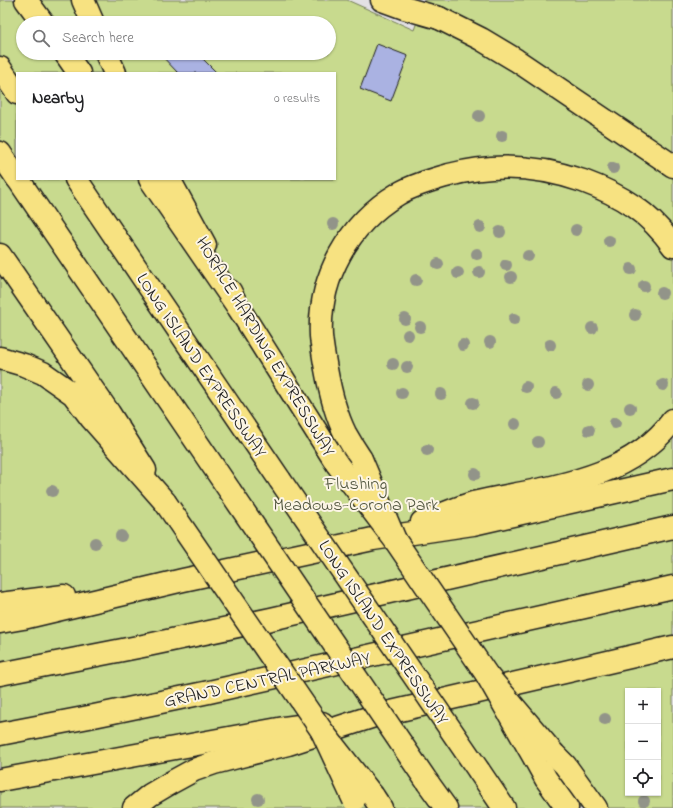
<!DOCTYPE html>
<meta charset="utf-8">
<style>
:root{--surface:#fff;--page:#f6f6f6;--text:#202124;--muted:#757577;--line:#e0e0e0}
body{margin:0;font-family:"Indie Flower",sans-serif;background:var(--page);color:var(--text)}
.controls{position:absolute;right:12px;bottom:12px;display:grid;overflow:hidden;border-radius:0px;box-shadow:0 1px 3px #0004}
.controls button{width:36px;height:36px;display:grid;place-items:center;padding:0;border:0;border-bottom:1px solid var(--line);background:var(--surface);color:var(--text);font:20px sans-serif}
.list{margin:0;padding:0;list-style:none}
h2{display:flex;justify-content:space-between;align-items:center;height:52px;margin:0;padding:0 16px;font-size:17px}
h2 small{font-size:13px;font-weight:400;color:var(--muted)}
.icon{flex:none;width:22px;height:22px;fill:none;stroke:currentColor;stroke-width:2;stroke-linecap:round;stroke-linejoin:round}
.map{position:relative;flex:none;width:673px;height:808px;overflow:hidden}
.search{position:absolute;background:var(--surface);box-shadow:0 1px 3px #0004;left:16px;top:16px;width:320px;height:44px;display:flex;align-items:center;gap:10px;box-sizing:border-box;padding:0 14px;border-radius:22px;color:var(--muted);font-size:15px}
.panel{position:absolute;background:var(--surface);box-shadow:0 1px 3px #0004;left:16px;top:72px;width:320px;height:108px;border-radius:0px}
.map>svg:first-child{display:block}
</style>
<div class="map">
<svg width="673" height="808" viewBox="0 0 673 808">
<rect width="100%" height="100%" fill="#e3e1e4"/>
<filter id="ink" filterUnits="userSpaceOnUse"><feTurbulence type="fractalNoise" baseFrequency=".025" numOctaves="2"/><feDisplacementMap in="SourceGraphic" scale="8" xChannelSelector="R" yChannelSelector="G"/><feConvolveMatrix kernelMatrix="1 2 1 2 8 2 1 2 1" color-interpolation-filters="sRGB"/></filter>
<g filter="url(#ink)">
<!-- green -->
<path fill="#c8da8e" stroke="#727b55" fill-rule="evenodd" d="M 0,0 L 347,0 L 414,30 L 425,0 L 673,0 L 673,808 L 0,808 ZM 23,23 L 329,23 L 329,53 L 23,53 ZM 17,73 L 335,73 L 335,179 L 17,179 ZM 628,691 L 658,691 L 658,793 L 628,793 Z"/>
<!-- building -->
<g fill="#aab2e2" stroke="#1c1c1c">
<path d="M 377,44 L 408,56 L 391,101 L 360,89 Z"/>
<path d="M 159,53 L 197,53 L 217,73 L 178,73 Z"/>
</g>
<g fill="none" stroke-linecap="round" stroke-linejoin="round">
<defs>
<g id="major">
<path d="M 83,0 L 93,23"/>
<path d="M 382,0 L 404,8 L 439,18"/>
<path d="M 106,53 L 115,73"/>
<path d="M 169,179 L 205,245"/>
<path d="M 0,255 L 109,413 L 145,470"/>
<path d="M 230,291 L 238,307 L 337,464"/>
<path d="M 535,759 L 546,779 L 567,808"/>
<path d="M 373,796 L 381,808"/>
</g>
<g id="highway">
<path d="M 26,0 L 43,23"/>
<path d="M 439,18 L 481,39 L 516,60 L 673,166"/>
<path d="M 65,53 L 79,73"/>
<path d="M 0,68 L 17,93"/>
<path d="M 0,153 L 17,178"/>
<path d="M 18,179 L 230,491"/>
<path d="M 76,179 L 280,480"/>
<path d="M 150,179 L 238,307"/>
<path d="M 0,358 L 24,365 L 43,373 L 73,394 L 91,418 L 165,502"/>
<path d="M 361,459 C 355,450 350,442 345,433 C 335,413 330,391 326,369 C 324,358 322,347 321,336 C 318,278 349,223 398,194 C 413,185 432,180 449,175 C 494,163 540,166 583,181 C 621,195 650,213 673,246"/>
<path d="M 422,522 C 439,516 456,508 473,503 C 543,487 626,483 673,420"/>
<path d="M 0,604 L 64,596"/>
<path d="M 0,622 L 23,618 L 183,580 L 373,539 L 473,524 L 673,479"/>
<path d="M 0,674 L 148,645 L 271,619 L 673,527"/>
<path d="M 0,734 L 89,717 L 209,692 L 673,587"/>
<path d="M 554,754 L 565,765 L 596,808"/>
<path d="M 479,771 L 504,808"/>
<path d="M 0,780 L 284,728 L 322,723"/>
<path d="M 428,783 L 446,808"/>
<path d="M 134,808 L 150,795 L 172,782 L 194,770 L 214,763 L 288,744 L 374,716 L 673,647"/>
</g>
</defs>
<!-- major casing -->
<use href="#major" stroke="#1c1c1c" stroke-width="25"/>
<!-- highway casing -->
<use href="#highway" stroke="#1c1c1c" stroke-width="25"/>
<!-- major -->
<use href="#major" stroke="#f7e281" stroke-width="22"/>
<!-- highway -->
<use href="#highway" stroke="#f7e281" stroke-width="22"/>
<defs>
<g id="major-bridge">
<path d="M 337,464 L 395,540 L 487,675 L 535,759"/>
<path d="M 165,502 L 322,731 L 373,796"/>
</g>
<g id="highway-bridge">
<path d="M 361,459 L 395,540"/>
<path d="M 280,480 L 479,771"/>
<path d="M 230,491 L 428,783"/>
<path d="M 487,675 L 554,754"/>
<path d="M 322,731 L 354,800"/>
</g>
</defs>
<!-- major-bridge casing -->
<use href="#major-bridge" stroke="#1c1c1c" stroke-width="25" stroke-linecap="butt"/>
<!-- highway-bridge casing -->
<use href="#highway-bridge" stroke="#1c1c1c" stroke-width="25" stroke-linecap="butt"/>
<!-- major-bridge -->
<use href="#major-bridge" stroke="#f7e281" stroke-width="22"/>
<!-- highway-bridge -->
<use href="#highway-bridge" stroke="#f7e281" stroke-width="22"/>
</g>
<!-- trees -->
<g fill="#929489">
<circle cx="479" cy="116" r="6"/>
<circle cx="502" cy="136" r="6"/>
<circle cx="613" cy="168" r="6"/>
<circle cx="333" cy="224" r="6"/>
<circle cx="480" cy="227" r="6"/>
<circle cx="576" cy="230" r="6"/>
<circle cx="500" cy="232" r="6"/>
<circle cx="609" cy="241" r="6"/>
<circle cx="477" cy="254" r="6"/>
<circle cx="528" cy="256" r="6"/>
<circle cx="438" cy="264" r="6"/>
<circle cx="506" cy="265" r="6"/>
<circle cx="631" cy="269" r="6"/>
<circle cx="479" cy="272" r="6"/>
<circle cx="458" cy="273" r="6"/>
<circle cx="511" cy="277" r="6"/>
<circle cx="416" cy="280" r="6"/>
<circle cx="644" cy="286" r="6"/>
<circle cx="662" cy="293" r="6"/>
<circle cx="635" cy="315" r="6"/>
<circle cx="405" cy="319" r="6"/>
<circle cx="514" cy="319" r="6"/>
<circle cx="420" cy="327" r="6"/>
<circle cx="592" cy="328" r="6"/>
<circle cx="408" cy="335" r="6"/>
<circle cx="490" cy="342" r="6"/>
<circle cx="463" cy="345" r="6"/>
<circle cx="550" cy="345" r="6"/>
<circle cx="393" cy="364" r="6"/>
<circle cx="407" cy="367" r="6"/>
<circle cx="588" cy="385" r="6"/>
<circle cx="663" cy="385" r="6"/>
<circle cx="526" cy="387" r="6"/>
<circle cx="402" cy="393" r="6"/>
<circle cx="556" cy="393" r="6"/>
<circle cx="441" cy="394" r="6"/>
<circle cx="473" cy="403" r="6"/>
<circle cx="630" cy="408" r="6"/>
<circle cx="615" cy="423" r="6"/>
<circle cx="515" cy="424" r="6"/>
<circle cx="589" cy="430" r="6"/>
<circle cx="538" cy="442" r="6"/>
<circle cx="427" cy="450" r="6"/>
<circle cx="475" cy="474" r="6"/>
<circle cx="52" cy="491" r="6"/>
<circle cx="121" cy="536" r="6"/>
<circle cx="95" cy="543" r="6"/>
<circle cx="605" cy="719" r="6"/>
<circle cx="258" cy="799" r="6"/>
<circle cx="644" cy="801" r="6"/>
</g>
</g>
<g text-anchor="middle" stroke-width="4" stroke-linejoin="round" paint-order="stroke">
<!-- street labels -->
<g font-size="18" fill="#1c1c1c" stroke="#fcf5e5">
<text transform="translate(266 346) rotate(59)" y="6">HORACE HARDING EXPRESSWAY</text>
<text transform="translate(202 365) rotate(56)" y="6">LONG ISLAND EXPRESSWAY</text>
<text transform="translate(384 632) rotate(56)" y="6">LONG ISLAND EXPRESSWAY</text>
<text transform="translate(267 679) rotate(-12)" y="6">GRAND CENTRAL PARKWAY</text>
</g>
<!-- park labels -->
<g font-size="18" fill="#50553e" stroke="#fcf5e5">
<text x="356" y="489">Flushing<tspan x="356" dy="21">Meadows-Corona Park</tspan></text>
</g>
</g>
</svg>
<div class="controls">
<button>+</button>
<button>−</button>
<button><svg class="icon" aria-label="locate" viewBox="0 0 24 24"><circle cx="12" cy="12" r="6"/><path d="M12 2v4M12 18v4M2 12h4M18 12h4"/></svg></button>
</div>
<div class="search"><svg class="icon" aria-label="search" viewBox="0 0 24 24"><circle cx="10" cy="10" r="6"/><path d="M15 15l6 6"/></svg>Search here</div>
<section class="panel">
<h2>Nearby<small>0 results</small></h2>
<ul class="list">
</ul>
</section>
</div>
